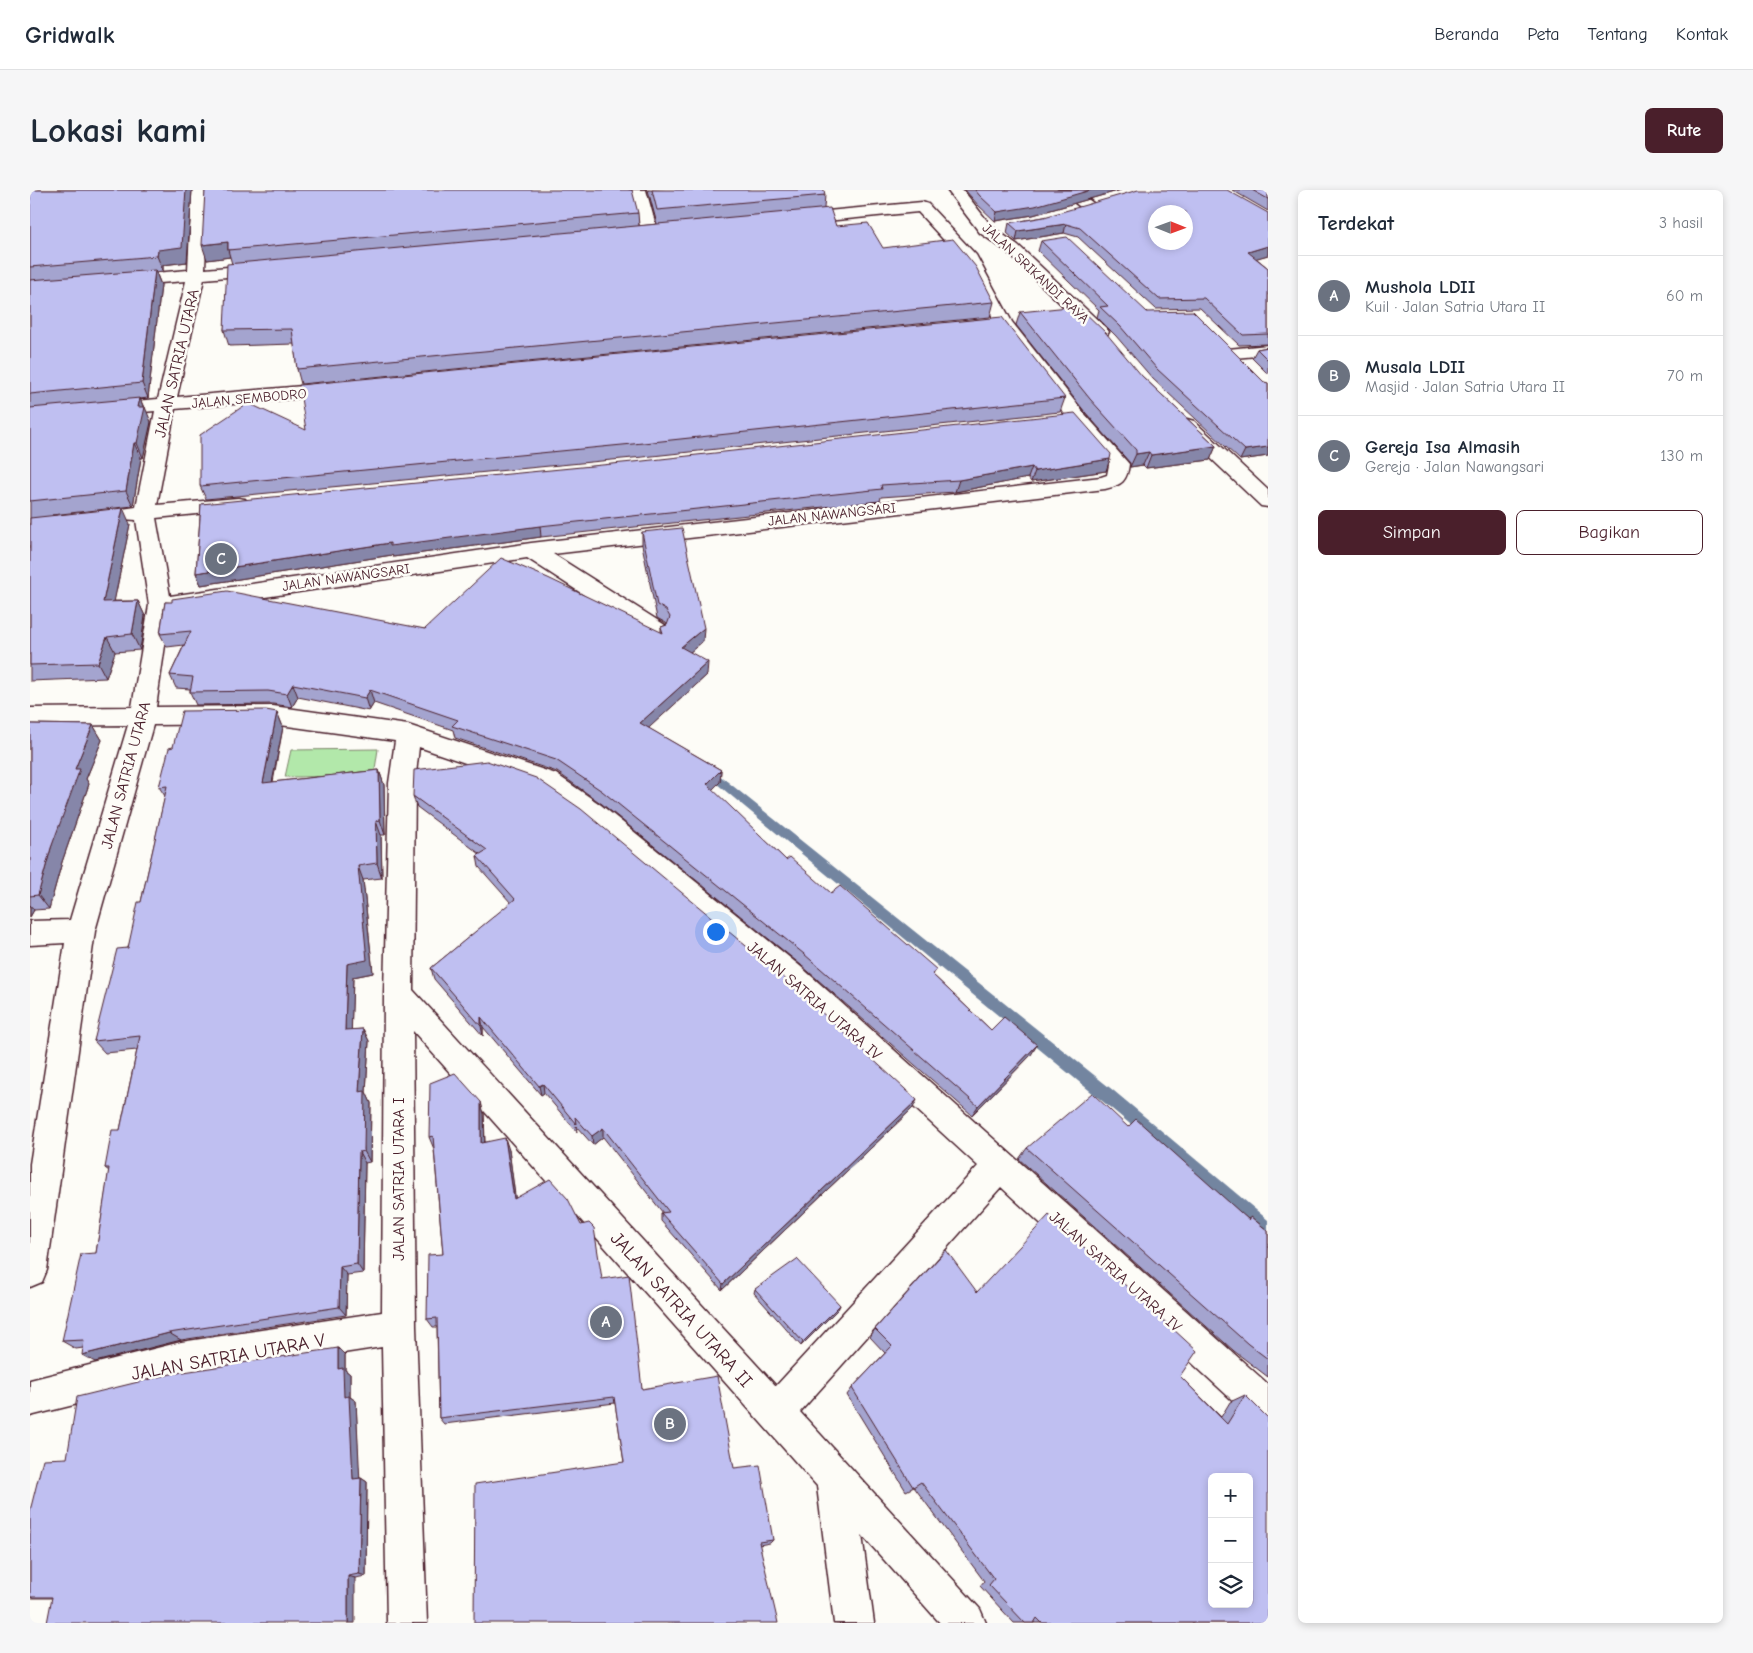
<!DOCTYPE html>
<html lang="id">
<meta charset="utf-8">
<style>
:root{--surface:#fff;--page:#f6f6f7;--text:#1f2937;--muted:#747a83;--line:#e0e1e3;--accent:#4a1f2b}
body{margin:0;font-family:"Comic Neue",sans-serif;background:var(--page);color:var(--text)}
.controls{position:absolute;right:15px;bottom:15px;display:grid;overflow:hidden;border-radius:8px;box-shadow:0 2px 8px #0003}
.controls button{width:45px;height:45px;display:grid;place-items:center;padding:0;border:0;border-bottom:1px solid var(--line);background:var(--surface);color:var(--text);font:25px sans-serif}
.compass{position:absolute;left:1118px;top:15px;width:45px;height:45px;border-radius:50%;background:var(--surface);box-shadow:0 2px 8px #0003;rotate:91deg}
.you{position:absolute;left:685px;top:741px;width:18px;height:18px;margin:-12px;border:4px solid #fff;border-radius:50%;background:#1a73e8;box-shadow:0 0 0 8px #1a73e833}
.badge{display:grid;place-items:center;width:32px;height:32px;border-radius:50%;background:var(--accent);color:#fff;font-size:16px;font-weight:700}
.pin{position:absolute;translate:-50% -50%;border:2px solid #fff;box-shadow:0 1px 5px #0006}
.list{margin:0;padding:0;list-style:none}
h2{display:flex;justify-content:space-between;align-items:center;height:65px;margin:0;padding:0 20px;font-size:21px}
h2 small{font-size:16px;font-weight:400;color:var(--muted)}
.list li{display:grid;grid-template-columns:32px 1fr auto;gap:15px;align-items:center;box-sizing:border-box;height:80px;padding:0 20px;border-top:1px solid var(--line)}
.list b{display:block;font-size:19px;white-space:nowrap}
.list p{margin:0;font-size:16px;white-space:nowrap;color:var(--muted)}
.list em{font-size:16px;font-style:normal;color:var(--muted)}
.actions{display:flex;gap:10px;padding:15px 20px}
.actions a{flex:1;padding:11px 0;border:1px solid var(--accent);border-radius:8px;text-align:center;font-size:18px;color:var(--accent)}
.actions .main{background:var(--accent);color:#fff}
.icon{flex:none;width:28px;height:28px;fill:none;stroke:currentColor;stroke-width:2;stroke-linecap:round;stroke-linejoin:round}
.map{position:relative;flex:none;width:1238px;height:1433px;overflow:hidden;border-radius:8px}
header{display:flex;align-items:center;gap:30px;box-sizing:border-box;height:70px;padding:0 25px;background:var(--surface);border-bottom:1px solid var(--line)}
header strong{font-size:24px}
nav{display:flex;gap:28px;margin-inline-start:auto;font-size:18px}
.intro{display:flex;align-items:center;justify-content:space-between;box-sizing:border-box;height:120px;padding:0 30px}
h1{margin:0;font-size:35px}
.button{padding:12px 22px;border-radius:8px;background:var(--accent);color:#fff;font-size:18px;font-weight:700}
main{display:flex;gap:30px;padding:0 30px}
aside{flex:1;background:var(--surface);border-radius:8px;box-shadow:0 2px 8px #0003}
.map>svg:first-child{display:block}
</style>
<header>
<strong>Gridwalk</strong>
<nav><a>Beranda</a><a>Peta</a><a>Tentang</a><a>Kontak</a></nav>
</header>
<div class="intro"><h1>Lokasi kami</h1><a class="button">Rute</a></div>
<main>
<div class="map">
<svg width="1238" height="1433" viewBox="0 0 1238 1433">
<rect width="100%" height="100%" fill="#fdfcf7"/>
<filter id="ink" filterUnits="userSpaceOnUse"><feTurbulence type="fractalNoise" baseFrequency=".02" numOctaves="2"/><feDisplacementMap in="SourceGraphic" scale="10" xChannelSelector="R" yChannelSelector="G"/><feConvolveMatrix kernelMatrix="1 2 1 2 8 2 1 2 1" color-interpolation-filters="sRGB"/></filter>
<g filter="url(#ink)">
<!-- green -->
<path fill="#b2e8aa" stroke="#7e846a" d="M 348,559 L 344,586 L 255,587 L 261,560 Z"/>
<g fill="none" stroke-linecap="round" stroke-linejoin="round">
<!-- stream -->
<path fill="#7385a0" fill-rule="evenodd" d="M 678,576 L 1084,901 L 1238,1030 L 1238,1047 L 1233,1045 C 1048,889 860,738 674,583 L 672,580 L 674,577 Z"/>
<defs>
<g id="minor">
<path d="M 162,0 L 178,0 L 175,79 L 233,74 L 239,75 L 241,79 L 239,83 L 233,84 L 174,89 L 147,207 L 307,193 L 314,195 L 316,199 L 314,203 L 307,205 L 145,219 L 127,315 L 208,308 L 215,309 L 218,314 L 215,319 L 208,320 L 126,328 L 140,406 L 501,353 L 1071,287 L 1077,285 L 1079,275 L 1040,231 L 968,137 L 933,71 L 888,22 L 766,34 L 758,29 L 766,24 L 892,12 L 898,14 L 946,65 L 982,132 L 1054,223 L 1099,274 C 1097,291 1092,295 1075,299 L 523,364 L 635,435 L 638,441 L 635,447 L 627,449 L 619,447 L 497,368 L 140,421 L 126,517 L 243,516 L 378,535 L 526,584 L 571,615 L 770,776 L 1238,1194 L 1238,1236 L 1225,1231 L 971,997 L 770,1222 L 950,1419 L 956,1433 L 910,1433 L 832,1345 L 844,1433 L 804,1433 L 787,1296 L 383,841 L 386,1137 L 397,1433 L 357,1433 L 352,1157 L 151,1188 L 0,1226 L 0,1190 L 151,1152 L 352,1122 L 354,804 L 359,593 L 365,551 L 243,534 L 123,535 L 65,741 L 17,1080 L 12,1092 L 0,1097 L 0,974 L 35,753 L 0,755 L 0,731 L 40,730 L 98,535 L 0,536 L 0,518 L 102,517 L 119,415 L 106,330 L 92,329 L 89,324 L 92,319 L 106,317 L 125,221 L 0,232 L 0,220 L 128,209 L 156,91 L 91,96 L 85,95 L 83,91 L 85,87 L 91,86 L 158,80 ZM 389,557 L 508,598 L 553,629 L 750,794 L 948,976 L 746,1196 L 383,800 L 385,593 Z"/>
<path d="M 600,0 L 616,0 L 628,43 L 626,46 L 614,46 L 612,43 Z"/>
<path d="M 917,0 L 933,0 L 962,37 L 988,55 L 1076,138 L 1079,142 L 1076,146 L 1064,146 L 976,61 L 950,43 Z"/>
<path d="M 1028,0 L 1046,0 L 1067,16 L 1065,19 L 1053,19 Z"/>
<path d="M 1238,155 L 1238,165 L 1204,168 L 1198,167 L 1195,163 L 1198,159 Z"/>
<path d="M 1157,229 L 1164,231 L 1238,300 L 1238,317 L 1231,316 L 1150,239 L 1147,235 L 1150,231 Z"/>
</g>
</defs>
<!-- minor casing -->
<use href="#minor" stroke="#4a1f2b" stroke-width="3"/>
<!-- minor -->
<use href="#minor" fill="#fdfcf7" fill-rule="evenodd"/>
</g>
<!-- wall -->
<g fill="#a4a4cf" stroke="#4a1f2b">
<path d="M 0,0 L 162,0 L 157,72 L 133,75 L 133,81 L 126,82 L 131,95 L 118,208 L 110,209 L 121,232 L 113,268 L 111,268 L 103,316 L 22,325 L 100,334 L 84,411 L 108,411 L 115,426 L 110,460 L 85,462 L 76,488 L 0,491 Z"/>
<path d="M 175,0 L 608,23 L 609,36 L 627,34 L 618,0 L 795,5 L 794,18 L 806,36 L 964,112 L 960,127 L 271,194 L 267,179 L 264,154 L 199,156 L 194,140 L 202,74 L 200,67 L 177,70 Z"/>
<path d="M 935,0 L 1091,0 L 1003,25 L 965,31 L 948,15 Z"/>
<path d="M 1202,0 L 1238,0 L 1238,21 Z"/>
<path d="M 1238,23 L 1238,65 L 1226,68 L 1238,78 L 1238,154 L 1209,155 L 1170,118 L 1126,119 L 1048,47 L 1034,43 L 986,51 L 977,43 L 979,33 L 1014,27 Z"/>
<path d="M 1011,51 L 1117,122 L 1234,192 L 1238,193 L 1238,266 L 1210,270 L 1123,189 L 1086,146 L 1067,127 L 1069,120 L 1008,61 Z"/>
<path d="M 990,122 L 1112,186 L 1186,256 L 1180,270 L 1116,278 L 1113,275 L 1100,277 L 1100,273 L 1055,222 L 986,135 Z"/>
<path d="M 1238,157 L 1238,184 L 1222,168 L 1227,159 Z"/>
<path d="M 1035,208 L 1030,222 L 613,267 L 176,309 L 170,296 L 276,240 Z"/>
<path d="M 1080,269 L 1076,281 L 1001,292 L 998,288 L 925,302 L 851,307 L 850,311 L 511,347 L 363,367 L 362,365 L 171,395 L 166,383 L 171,314 Z"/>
<path d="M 612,342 L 673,451 L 660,462 L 677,485 L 618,538 L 691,580 L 690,592 L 682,600 L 756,670 L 801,703 L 904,786 L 961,840 L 1001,865 L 942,925 L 771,775 L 572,614 L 527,582 L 425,548 L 423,540 L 344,513 L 339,521 L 268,507 L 262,517 L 243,514 L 166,515 L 160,502 L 160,499 L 146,498 L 140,485 L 154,455 L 137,457 L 130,444 L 135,412 L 395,439 L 631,443 L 631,437 L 637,435 L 636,433 L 627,428 L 612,355 Z"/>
<path d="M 247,522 L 253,537 L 243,592 L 349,580 L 354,595 L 355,645 L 351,645 L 352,688 L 333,690 L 343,783 L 323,787 L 321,840 L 333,839 L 339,851 L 336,902 L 341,913 L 340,972 L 335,973 L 333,1083 L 317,1085 L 316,1125 L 151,1150 L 65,1172 L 53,1158 L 46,1159 L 32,1151 L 66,1063 L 79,981 L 75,978 L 90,940 L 107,860 L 75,863 L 64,851 L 98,758 L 111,712 L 135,606 L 129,597 L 143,557 Z"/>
<path d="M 0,534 L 63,535 L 72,550 L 56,589 L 59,594 L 32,672 L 19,719 L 4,720 L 0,727 Z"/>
<path d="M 383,606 L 883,918 L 692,1100 L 631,1031 L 631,1023 L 633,1023 L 573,947 L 563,955 L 546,936 L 547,942 L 514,903 L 511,905 L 453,837 L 453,846 L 404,789 L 401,778 L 481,713 L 449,677 L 447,666 L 450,664 L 387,617 Z"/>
<path d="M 454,924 L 455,952 L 479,960 L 485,1008 L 572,1089 L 612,1199 L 704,1278 L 743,1350 L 740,1353 L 729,1355 L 594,1272 L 585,1213 L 414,1234 L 409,1228 L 407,1137 L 403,1137 L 397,1129 L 413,1064 L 404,959 L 399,947 Z"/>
<path d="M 1098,937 L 1218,1029 L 1221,1027 L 1238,1041 L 1238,1187 L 1204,1161 L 989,969 L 997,958 Z"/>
<path d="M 725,1099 L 810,1115 L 808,1119 L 771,1156 L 724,1103 Z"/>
<path d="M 947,1102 L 1150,1186 L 1191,1227 L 1200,1212 L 1215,1205 L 1237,1433 L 984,1433 L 950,1396 L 954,1391 L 884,1297 L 876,1301 L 817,1205 L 822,1198 L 855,1163 L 840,1147 L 845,1139 Z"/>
<path d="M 308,1158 L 315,1165 L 315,1180 L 320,1184 L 320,1207 L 326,1211 L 329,1288 L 331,1288 L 337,1292 L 336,1386 L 325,1388 L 22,1408 L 0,1408 L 0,1321 L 37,1268 Z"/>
</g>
<!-- shaded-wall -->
<g fill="#8686a9" stroke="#4a1f2b">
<path d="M 156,0 L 162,0 L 157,72 L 133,75 L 133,81 L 127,66 L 128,60 Z"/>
<path d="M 1061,0 L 1091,0 L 1003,25 L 965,31 L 967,22 Z"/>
<path d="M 1036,34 L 1034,43 L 986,51 L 988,41 Z"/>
<path d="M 198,52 L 198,60 L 200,67 L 177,70 L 172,55 Z"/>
<path d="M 1238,56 L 1238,65 L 1214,72 L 1218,62 Z"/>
<path d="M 125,80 L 131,95 L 118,208 L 112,193 Z"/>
<path d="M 110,208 L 114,219 L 115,217 L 121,232 L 113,268 L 107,253 L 108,217 Z"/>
<path d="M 104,253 L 111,268 L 103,316 L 96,301 Z"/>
<path d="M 1186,256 L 1180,270 L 1116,278 L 1121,265 Z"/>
<path d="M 1238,257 L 1238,266 L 1210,270 L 1215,260 Z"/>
<path d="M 1119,262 L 1113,275 L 1100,277 L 1106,264 Z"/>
<path d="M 1080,269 L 1076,281 L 1001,292 L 1005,281 Z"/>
<path d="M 1002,277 L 998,288 L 925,302 L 929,290 Z"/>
<path d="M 93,318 L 100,334 L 81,427 L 73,412 Z"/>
<path d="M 510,336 L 511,347 L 363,367 L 362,365 L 171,395 L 166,383 L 360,353 Z"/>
<path d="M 108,411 L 115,426 L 110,460 L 102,444 Z"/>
<path d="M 674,438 L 673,451 L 651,470 L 651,457 Z"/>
<path d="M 77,447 L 85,462 L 76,488 L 68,473 Z"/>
<path d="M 678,472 L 677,485 L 610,546 L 610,533 Z"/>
<path d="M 263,494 L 268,507 L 262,517 L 257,504 Z"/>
<path d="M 340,500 L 344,513 L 339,521 L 335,508 Z"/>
<path d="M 247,522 L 253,537 L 239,608 L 233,593 Z"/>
<path d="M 63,535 L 72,550 L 56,589 L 59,594 L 32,672 L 19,719 L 8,705 L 21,658 L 45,579 Z"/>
<path d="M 349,580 L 354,595 L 355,645 L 350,630 Z"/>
<path d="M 691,580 L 690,592 L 676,606 L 677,594 Z"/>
<path d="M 346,631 L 351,645 L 352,688 L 347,673 Z"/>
<path d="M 328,676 L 333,690 L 343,783 L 323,787 L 321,853 L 315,840 L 317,774 Z"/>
<path d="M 0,715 L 4,720 L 0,727 Z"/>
<path d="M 451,827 L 453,837 L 453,846 L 451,836 Z"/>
<path d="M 333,839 L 339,851 L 336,902 L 341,913 L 340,972 L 334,961 L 329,902 Z"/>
<path d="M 1007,855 L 1001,865 L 942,925 L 948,916 Z"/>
<path d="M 513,894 L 514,903 L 511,905 L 509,896 Z"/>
<path d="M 887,910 L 883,918 L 692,1100 L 693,1094 Z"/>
<path d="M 451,912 L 454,924 L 455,964 L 451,953 Z"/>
<path d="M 573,938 L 573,947 L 563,955 L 562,946 Z"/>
<path d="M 475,948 L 479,960 L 487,1020 L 484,1009 Z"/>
<path d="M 329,962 L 335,973 L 333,1083 L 327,1074 Z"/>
<path d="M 310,1077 L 317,1085 L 316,1125 L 309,1117 Z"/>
<path d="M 810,1115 L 808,1119 L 771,1156 L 773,1152 Z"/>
<path d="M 139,1143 L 151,1150 L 65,1172 L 52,1165 Z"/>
<path d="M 308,1158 L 315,1165 L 315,1180 L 320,1184 L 320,1207 L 326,1211 L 330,1293 L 323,1289 L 314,1207 L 308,1179 Z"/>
<path d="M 331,1288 L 337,1292 L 336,1386 L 329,1384 Z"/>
<path d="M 318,1386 L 325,1388 L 325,1433 L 318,1433 Z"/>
</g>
<!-- building -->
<g fill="#bfbff1" stroke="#4a1f2b" fill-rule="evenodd">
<path d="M 0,0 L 156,0 L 152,57 L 128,60 L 127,66 L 0,77 Z"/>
<path d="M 175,0 L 602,0 L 608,23 L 198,60 L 198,52 L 172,55 Z"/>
<path d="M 622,0 L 794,0 L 795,5 L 627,20 Z"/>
<path d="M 945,0 L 1061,0 L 1005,16 L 967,22 L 950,6 Z"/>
<path d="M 1108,0 L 1197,0 L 1238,23 L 1238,56 L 1218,62 L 1238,78 L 1238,144 L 1213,145 L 1174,108 L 1129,109 L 1050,38 L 1036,34 L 988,41 L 979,33 L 1014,27 ZM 1126,22 L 1156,22 L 1156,52 L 1126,52 Z"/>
<path d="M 1222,0 L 1238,0 L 1238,9 Z"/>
<path d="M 800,18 L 806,36 L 838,33 L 853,58 L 923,49 L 946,77 L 964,112 L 267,179 L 262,139 L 194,140 L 197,74 Z"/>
<path d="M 1037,47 L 1117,122 L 1163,121 L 1234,192 L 1238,193 L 1238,257 L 1215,260 L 1127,179 L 1090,136 L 1070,117 L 1078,116 L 1011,51 Z"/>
<path d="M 125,80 L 112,193 L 0,204 L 0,90 Z"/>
<path d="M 1048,116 L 1076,143 L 1112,186 L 1186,256 L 1121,265 L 1119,262 L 1106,264 L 1106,260 L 1060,209 L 990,122 Z"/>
<path d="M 972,127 L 1035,208 L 613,253 L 170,296 L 170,245 L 218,213 L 276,240 L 269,195 Z"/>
<path d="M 1238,157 L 1238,170 L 1227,159 Z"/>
<path d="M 110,208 L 108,217 L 115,217 L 107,253 L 104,253 L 96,301 L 0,311 L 0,218 Z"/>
<path d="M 1045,223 L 1081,264 L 1080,269 L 1005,281 L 1002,277 L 929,290 L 851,295 L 852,299 L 510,336 L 360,356 L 360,353 L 166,383 L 171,314 L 613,271 Z"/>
<path d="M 93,318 L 73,412 L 108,411 L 102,444 L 77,447 L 68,473 L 0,475 L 0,328 Z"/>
<path d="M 652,338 L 674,438 L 651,457 L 678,472 L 610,533 L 691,580 L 677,594 L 756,670 L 760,667 L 801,703 L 810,696 L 907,780 L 902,784 L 961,840 L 974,827 L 1007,855 L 948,916 L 774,764 L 572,601 L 526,570 L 422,536 L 428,530 L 340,500 L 335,508 L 263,494 L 257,504 L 238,501 L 160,502 L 163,487 L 140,485 L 161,441 L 130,444 L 135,412 L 142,412 L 142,409 L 197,401 L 395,439 L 471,368 L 518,388 L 633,443 L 631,437 L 637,435 L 640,427 L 636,420 L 627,415 L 612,342 Z"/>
<path d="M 236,520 L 247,522 L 233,593 L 349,580 L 350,630 L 346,631 L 347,673 L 328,676 L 337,770 L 317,774 L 315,840 L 333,839 L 329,902 L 335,901 L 334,961 L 329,962 L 327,1074 L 310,1077 L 309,1117 L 139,1143 L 52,1165 L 54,1150 L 32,1151 L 51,1064 L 66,1063 L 79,978 L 75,978 L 82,940 L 90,940 L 110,846 L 64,851 L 87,759 L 98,758 L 108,712 L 111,712 L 137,596 L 129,597 L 139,558 L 143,557 L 152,521 Z"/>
<path d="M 0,534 L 63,535 L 45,579 L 50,579 L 21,658 L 8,705 L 0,706 Z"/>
<path d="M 457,571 L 506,588 L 551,619 L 751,785 L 887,910 L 693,1094 L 631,1023 L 639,1022 L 573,938 L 562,946 L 545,927 L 546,934 L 513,894 L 509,896 L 451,827 L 451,836 L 401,778 L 485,709 L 447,666 L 457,660 L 383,606 L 384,580 Z"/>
<path d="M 425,883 L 451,912 L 451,953 L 475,948 L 484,1009 L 520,989 L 538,1009 L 551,1035 L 559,1033 L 564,1038 L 572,1089 L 599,1085 L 612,1199 L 687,1186 L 704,1278 L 730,1275 L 743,1350 L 729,1352 L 748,1433 L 444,1433 L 445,1294 L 594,1272 L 584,1207 L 409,1228 L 407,1128 L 397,1129 L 398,1065 L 413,1064 L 403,946 L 399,947 L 400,893 Z"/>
<path d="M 1062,903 L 1098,937 L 1106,929 L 1219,1030 L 1221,1027 L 1238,1041 L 1238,1169 L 1218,1154 L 997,958 Z"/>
<path d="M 1019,1025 L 1167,1161 L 1150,1186 L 1197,1234 L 1215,1205 L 1238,1228 L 1238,1431 L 1237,1433 L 1012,1433 L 1007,1428 L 1004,1433 L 995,1433 L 959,1395 L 964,1389 L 891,1292 L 883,1297 L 822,1198 L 862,1156 L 845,1139 L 916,1060 L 947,1102 ZM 1182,1287 L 1219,1287 L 1219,1414 L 1182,1414 Z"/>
<path d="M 767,1069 L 810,1115 L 773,1152 L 725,1099 Z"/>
<path d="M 308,1158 L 308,1179 L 313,1178 L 314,1207 L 319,1206 L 323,1289 L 331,1288 L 329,1384 L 318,1386 L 318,1433 L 17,1433 L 22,1407 L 0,1407 L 0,1321 L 13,1269 L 37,1268 L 47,1207 L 141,1184 Z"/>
</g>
</g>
<g text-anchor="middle" stroke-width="5" stroke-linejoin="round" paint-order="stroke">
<!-- far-street labels -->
<g font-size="14" fill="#4a1f2b" stroke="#fdfcf7">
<text transform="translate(1006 83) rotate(43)" y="5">JALAN SRIKANDI RAYA</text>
<text transform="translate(219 208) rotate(-5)" y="5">JALAN SEMBODRO</text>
<text transform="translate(802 324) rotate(-6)" y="5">JALAN NAWANGSARI</text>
<text transform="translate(316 387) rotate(-8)" y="5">JALAN NAWANGSARI</text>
</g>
<!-- street labels -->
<g font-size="16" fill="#4a1f2b" stroke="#fdfcf7">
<text transform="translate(146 173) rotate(-77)" y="6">JALAN SATRIA UTARA</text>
<text transform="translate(95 585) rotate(-75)" y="6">JALAN SATRIA UTARA</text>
<text transform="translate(785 810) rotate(41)" y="6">JALAN SATRIA UTARA IV</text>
<text transform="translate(368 989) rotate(-90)" y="6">JALAN SATRIA UTARA I</text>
<text transform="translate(1086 1081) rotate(42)" y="6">JALAN SATRIA UTARA IV</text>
</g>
<!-- near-street labels -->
<g font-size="19" fill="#4a1f2b" stroke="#fdfcf7">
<text transform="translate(652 1119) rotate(48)" y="7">JALAN SATRIA UTARA II</text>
<text transform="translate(198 1166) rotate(-10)" y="7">JALAN SATRIA UTARA V</text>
</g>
</g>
</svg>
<div class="controls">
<button>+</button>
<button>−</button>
<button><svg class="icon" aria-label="layers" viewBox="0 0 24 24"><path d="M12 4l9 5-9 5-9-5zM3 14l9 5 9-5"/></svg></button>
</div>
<svg class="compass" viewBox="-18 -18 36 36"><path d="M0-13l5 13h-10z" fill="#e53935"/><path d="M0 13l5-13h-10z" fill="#747a83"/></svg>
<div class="you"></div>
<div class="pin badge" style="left:576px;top:1132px;background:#6b7280">A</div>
<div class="pin badge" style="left:640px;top:1234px;background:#6b7280">B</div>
<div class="pin badge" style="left:191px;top:369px;background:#6b7280">C</div>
</div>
<aside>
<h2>Terdekat<small>3 hasil</small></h2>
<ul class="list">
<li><span class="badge" style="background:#6b7280">A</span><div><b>Mushola LDII</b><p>Kuil · Jalan Satria Utara II</p></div><em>60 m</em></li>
<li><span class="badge" style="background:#6b7280">B</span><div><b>Musala LDII</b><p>Masjid · Jalan Satria Utara II</p></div><em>70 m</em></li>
<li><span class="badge" style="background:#6b7280">C</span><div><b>Gereja Isa Almasih</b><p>Gereja · Jalan Nawangsari</p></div><em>130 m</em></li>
</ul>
<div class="actions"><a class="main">Simpan</a><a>Bagikan</a></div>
</aside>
</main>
